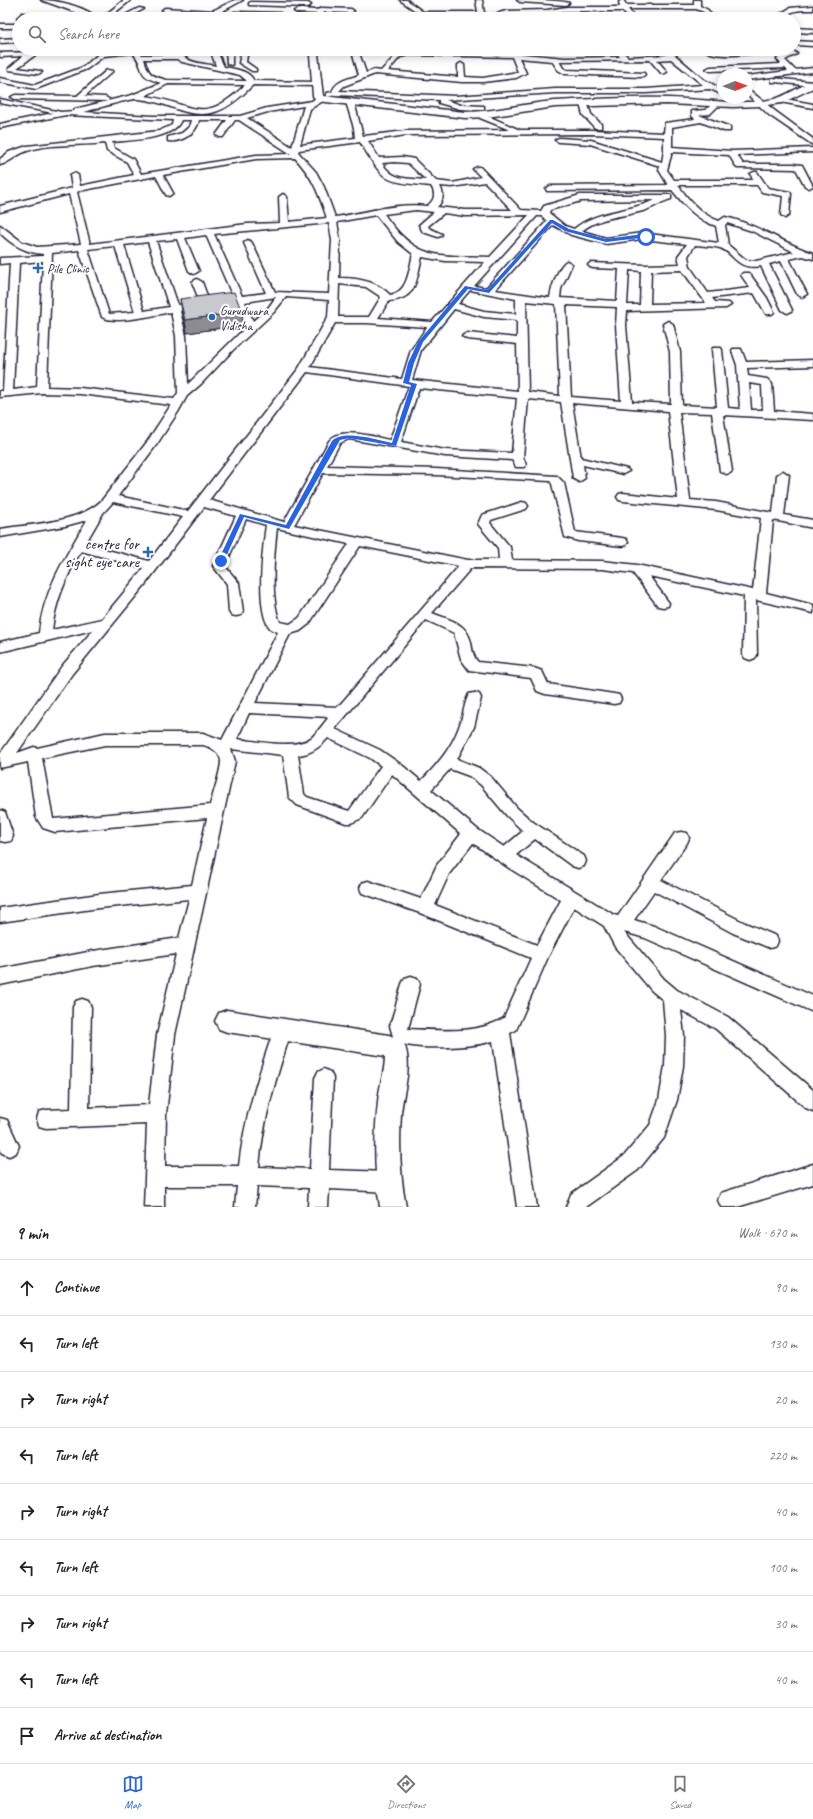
<!DOCTYPE html>
<meta charset="utf-8">
<style>
:root{--surface:#fff;--page:#f2f2f2;--text:#202124;--muted:#757577;--line:#e0e0e0;--accent:#2563eb}
body{margin:0;font-family:Caveat,sans-serif;background:var(--page);color:var(--text)}
.compass{position:absolute;left:717px;top:68px;width:36px;height:36px;border-radius:50%;background:var(--surface);box-shadow:0 2px 10px #0003;rotate:89deg}
.stop{position:absolute;width:12px;height:12px;margin:-9px;border:3px solid #2563eb;border-radius:50%;background:#fff}
.stop.end{background:#2563eb;border-color:#fff;box-shadow:0 1px 4px #0008}
.list{margin:0;padding:0;list-style:none}
h2{display:flex;justify-content:space-between;align-items:center;height:52px;margin:0;padding:0 16px;font-size:17px}
h2 small{font-size:13px;font-weight:400;color:var(--muted)}
.list li{display:grid;grid-template-columns:26px 1fr auto;gap:12px;align-items:center;box-sizing:border-box;height:56px;padding:0 16px;border-top:1px solid var(--line)}
.list b{display:block;font-size:15px;white-space:nowrap}
.list em{font-size:13px;font-style:normal;color:var(--muted)}
.icon{flex:none;width:22px;height:22px;fill:none;stroke:currentColor;stroke-width:2;stroke-linecap:round;stroke-linejoin:round}
.map{position:relative;flex:none;width:813px;height:1207px;overflow:hidden}
.search{position:absolute;background:var(--surface);box-shadow:0 2px 10px #0003;left:12px;right:12px;top:12px;height:44px;display:flex;align-items:center;gap:10px;box-sizing:border-box;padding:0 14px;border-radius:22px;color:var(--muted);font-size:15px}
.sheet{height:556px;background:var(--surface)}
nav{display:flex;justify-content:space-around;align-items:center;box-sizing:border-box;height:56px;border-top:1px solid var(--line);background:var(--surface);font-size:11px;color:var(--muted)}
nav a{display:grid;justify-items:center;gap:2px}
nav .on{color:var(--accent)}
.map>svg:first-child{display:block}
</style>
<div class="map">
<svg width="813" height="1207" viewBox="0 0 813 1207">
<rect width="100%" height="100%" fill="#fff"/>
<filter id="ink" filterUnits="userSpaceOnUse"><feTurbulence type="fractalNoise" baseFrequency=".025" numOctaves="2"/><feDisplacementMap in="SourceGraphic" scale="8" xChannelSelector="R" yChannelSelector="G"/><feConvolveMatrix kernelMatrix="1 2 1 2 8 2 1 2 1" color-interpolation-filters="sRGB"/></filter>
<g filter="url(#ink)">
<g fill="none" stroke-linecap="round" stroke-linejoin="round">
<defs>
<g id="minor">
<path d="M 124,0 L 131,0 L 107,19 L 100,19 Z"/>
<path d="M 235,0 L 243,0 L 221,12 L 228,13 L 228,15 L 226,16 L 165,12 L 162,10 L 165,8 L 212,11 Z"/>
<path d="M 400,0 L 407,0 L 423,12 L 478,12 L 476,0 L 482,0 L 484,13 L 489,16 L 506,11 L 547,10 L 567,7 L 620,7 L 619,2 L 622,0 L 624,1 L 626,5 L 694,5 L 694,0 L 700,0 L 700,6 L 708,10 L 714,19 L 708,19 L 704,12 L 696,9 L 628,9 L 636,19 L 630,19 L 622,11 L 567,11 L 547,14 L 506,15 L 491,19 L 481,19 L 482,17 L 480,16 L 424,16 L 425,19 L 419,19 L 417,12 Z"/>
<path d="M 517,0 C 529,0 560,0 569,3 L 566,5 L 520,2 Z"/>
<path d="M 251,2 L 308,3 L 311,5 L 308,7 L 249,5 L 249,3 Z"/>
<path d="M 813,6 L 813,10 C 802,10 792,9 784,18 L 772,19 L 790,8 Z"/>
<path d="M 139,8 L 144,9 L 125,19 L 117,19 Z"/>
<path d="M 322,8 L 351,9 L 354,11 L 351,13 L 325,12 L 322,14 L 297,13 L 294,11 C 302,6 314,13 322,8 Z"/>
<path d="M 234,12 L 280,13 L 283,15 L 280,17 L 232,15 L 232,13 Z"/>
<path d="M 22,13 L 27,14 L 23,19 L 18,20 L 17,19 Z"/>
<path d="M 90,13 L 93,15 L 92,16 L 80,19 L 68,19 Z"/>
<path d="M 40,14 L 45,15 L 42,19 L 35,19 Z"/>
<rect x="0" y="24" width="19" height="4"/>
<path d="M 794,28 L 813,29 L 813,33 L 794,32 Z"/>
<path d="M 19,38 L 19,42 L 0,43 L 0,39 Z"/>
<path d="M 794,41 L 813,42 L 813,46 L 794,45 Z"/>
<path d="M 37,49 L 44,49 L 17,68 L 40,71 L 42,72 L 38,74 L 9,70 L 9,68 L 23,56 L 0,57 L 0,53 L 32,52 Z"/>
<path d="M 130,49 L 137,49 L 142,55 L 174,55 L 173,49 L 179,49 C 184,64 203,63 216,66 L 210,49 L 216,49 L 224,67 C 234,69 249,70 254,81 L 317,82 L 321,84 L 317,86 L 253,85 C 226,112 208,122 171,107 C 160,103 150,100 138,99 C 130,98 95,109 84,112 L 153,116 L 240,116 L 267,108 L 312,101 L 317,97 L 323,97 L 323,101 L 310,109 L 300,145 L 355,138 L 354,128 L 346,102 L 350,100 L 354,102 L 363,136 L 364,136 L 406,131 L 510,130 L 480,118 L 479,116 L 483,114 L 520,130 L 591,130 L 664,133 L 665,123 L 695,119 L 692,116 L 692,111 L 705,110 L 717,101 L 721,103 L 710,114 L 699,115 L 730,127 L 730,131 L 724,131 L 701,122 L 672,127 L 672,147 L 732,151 L 813,148 L 813,152 L 737,155 L 743,164 L 793,164 L 802,165 L 813,186 L 809,188 L 805,186 L 796,169 L 740,168 L 737,168 L 729,155 L 672,152 L 667,170 L 674,180 L 754,180 L 750,174 L 754,172 L 757,172 L 768,188 L 790,192 L 791,194 L 789,215 L 785,218 L 781,215 L 783,196 L 762,192 L 757,185 L 678,185 C 688,199 701,215 719,221 L 725,217 C 757,224 783,243 813,253 L 813,259 L 803,256 L 789,259 L 807,294 L 802,297 L 797,294 L 781,261 L 769,264 L 792,310 L 790,312 L 787,313 L 782,310 L 761,266 C 736,271 735,253 720,248 C 712,246 703,246 695,245 L 688,256 L 690,267 L 708,293 L 750,288 L 741,275 L 743,273 L 749,273 L 767,298 L 774,312 L 772,314 L 766,314 L 754,293 L 712,298 L 715,302 L 729,303 L 731,305 L 726,308 L 627,311 L 626,325 L 632,402 L 671,404 L 670,352 L 663,324 L 668,321 L 673,324 L 680,352 L 682,405 L 717,407 L 712,350 L 713,348 L 721,348 L 722,350 L 728,408 L 740,409 L 737,365 L 732,351 L 733,349 L 741,349 L 746,362 L 813,360 L 813,366 L 747,368 L 748,376 L 767,379 L 772,384 L 774,411 L 813,414 L 813,420 L 723,415 L 732,471 L 730,473 L 726,474 L 720,471 L 712,413 L 679,412 L 690,500 L 716,502 L 773,513 L 777,475 L 783,471 L 789,475 L 784,515 L 813,520 L 813,528 L 773,520 L 766,593 L 813,605 L 813,613 L 756,600 L 757,655 L 755,658 L 750,660 L 745,658 L 743,655 L 744,596 L 649,576 L 669,603 L 668,606 L 663,607 L 658,606 L 633,573 L 602,569 L 471,568 L 432,613 C 449,620 466,622 471,642 C 472,649 473,657 478,662 L 534,668 L 542,671 L 548,684 L 614,694 L 619,695 L 621,699 L 619,703 L 614,704 L 545,694 L 537,691 L 531,678 L 469,670 L 461,659 L 454,633 L 426,620 L 335,729 L 380,750 L 403,766 L 421,781 C 437,765 451,749 459,727 C 463,717 464,704 469,694 L 474,693 L 479,694 L 481,698 L 474,727 L 457,759 L 479,768 L 491,777 L 517,808 L 533,822 L 584,856 L 586,861 L 584,866 L 578,868 L 572,866 L 535,839 L 516,855 L 614,915 L 618,916 L 675,833 L 681,832 L 687,833 L 689,838 L 687,843 L 661,880 L 745,923 L 776,936 L 778,941 L 776,946 L 770,948 L 733,933 L 654,891 L 634,920 L 654,926 L 813,996 L 813,1012 L 645,938 L 624,932 L 664,979 L 677,990 L 728,1017 L 813,1090 L 813,1111 L 806,1108 L 716,1029 L 681,1010 L 684,1036 L 683,1066 L 677,1100 L 664,1138 L 638,1170 L 586,1207 L 566,1207 L 571,1194 L 624,1156 L 650,1125 L 659,1100 L 665,1066 L 666,1036 L 663,1000 L 652,991 L 615,947 L 604,926 L 574,907 L 548,957 L 516,1030 L 510,1033 L 537,1207 L 517,1207 L 493,1041 C 474,1047 410,1052 394,1040 L 390,1026 L 402,984 L 405,978 L 411,976 L 417,978 L 420,984 L 408,1029 C 439,1030 476,1035 504,1018 L 531,958 L 420,913 L 362,893 L 360,888 L 362,883 L 368,881 L 421,899 L 437,865 L 461,834 L 392,774 L 362,818 L 351,823 L 346,823 L 297,805 L 289,797 L 283,755 L 231,749 L 235,761 L 175,1035 L 166,1114 L 165,1166 L 239,1166 C 244,1119 259,1074 274,1029 L 277,1023 L 283,1021 L 289,1023 L 292,1029 C 277,1074 263,1119 259,1167 L 310,1169 L 315,1078 L 318,1072 L 324,1069 L 330,1072 L 333,1078 L 329,1170 L 390,1172 L 397,1175 L 400,1182 L 397,1189 L 390,1192 L 329,1189 L 328,1207 L 308,1207 L 309,1188 L 257,1186 L 255,1207 L 235,1207 L 237,1186 L 164,1186 L 164,1207 L 144,1207 L 147,1124 L 46,1128 L 39,1126 L 37,1119 L 39,1112 L 46,1110 L 71,1109 L 73,1007 L 76,1001 L 82,999 L 88,1001 L 91,1007 L 89,1108 L 149,1105 L 157,1035 L 176,954 L 93,966 L 0,985 L 0,969 L 93,951 L 179,938 L 189,899 L 99,908 L 0,922 L 0,908 L 99,894 L 192,885 L 207,818 L 55,832 L 43,828 L 36,817 L 28,762 L 0,768 L 0,754 L 62,666 L 93,630 L 0,652 L 0,642 L 39,633 C 43,591 66,556 87,520 L 65,526 L 0,537 L 0,529 C 31,524 79,523 102,500 L 147,442 L 171,405 L 80,394 L 42,393 L 0,397 L 0,391 L 3,391 L 10,263 L 0,264 L 0,258 L 43,256 L 43,254 C 27,253 12,245 0,233 L 0,225 L 22,242 L 37,247 L 81,244 L 69,194 L 0,212 L 0,206 L 72,188 L 70,175 L 74,173 L 78,175 L 80,186 L 134,175 L 127,162 L 107,151 L 105,143 C 80,146 51,143 27,151 C 17,154 9,163 0,165 L 0,159 L 9,152 L 27,146 L 159,131 L 172,125 L 173,120 L 66,115 L 0,128 L 0,124 L 53,113 L 0,103 L 0,99 L 61,112 L 74,111 L 75,109 L 132,95 L 161,83 C 134,75 147,69 133,53 L 104,56 L 87,69 L 36,89 L 0,82 L 0,78 L 35,85 L 83,67 L 100,53 ZM 144,59 L 177,59 L 182,62 L 240,75 L 247,81 L 167,80 C 151,76 149,75 144,59 ZM 168,84 L 245,85 C 201,128 193,102 145,96 ZM 304,106 L 292,147 L 247,118 L 268,112 ZM 181,120 L 191,120 L 189,127 L 182,133 L 168,137 L 168,141 C 181,143 197,133 199,120 L 227,120 L 216,135 L 220,137 L 223,137 L 235,120 L 239,120 L 291,154 L 256,155 L 141,174 L 133,159 L 114,148 L 112,142 C 131,140 174,140 181,120 ZM 591,134 L 664,137 L 664,151 L 662,162 L 591,140 L 559,138 L 555,140 L 559,142 L 590,144 L 660,166 L 659,170 L 668,185 L 550,186 L 546,189 L 547,191 L 672,190 C 684,205 697,220 716,226 L 719,243 L 642,233 L 606,238 L 582,231 C 600,216 624,217 646,210 C 654,207 663,201 671,199 L 671,195 L 580,195 L 544,206 L 541,211 L 521,210 L 480,167 L 477,167 L 473,169 L 481,177 L 452,183 L 436,181 L 414,159 L 403,157 L 379,158 L 368,141 L 406,135 ZM 360,142 C 386,183 381,181 431,186 C 436,194 435,200 427,206 C 396,202 366,213 335,217 L 324,187 L 316,172 L 298,152 L 299,150 ZM 295,158 C 314,179 318,192 327,218 L 289,222 L 287,197 L 283,194 L 279,197 L 280,223 L 247,224 L 90,244 L 77,192 L 79,191 L 156,176 L 166,195 L 169,196 L 173,193 L 163,175 L 256,159 ZM 394,162 L 408,163 L 426,180 C 407,178 393,181 382,163 ZM 485,182 L 512,210 L 465,210 L 437,207 C 444,201 444,194 440,186 L 452,187 ZM 655,200 C 629,212 596,210 574,229 L 565,226 L 549,213 L 550,210 L 581,201 ZM 416,210 L 434,212 L 419,225 L 423,232 L 438,237 L 441,236 L 442,234 L 429,228 L 428,226 L 444,213 L 465,216 L 529,215 L 490,257 C 438,255 417,262 384,214 ZM 376,215 L 398,242 L 413,254 C 409,269 408,293 390,295 C 377,281 357,278 339,278 L 340,240 L 337,222 ZM 537,216 L 542,216 L 547,221 L 486,288 L 474,286 ZM 329,223 L 332,240 L 329,294 L 275,292 L 252,243 L 248,240 L 244,243 L 266,293 L 242,296 L 214,234 ZM 727,223 L 752,231 L 794,252 L 756,261 L 746,260 L 728,245 L 725,225 ZM 553,225 L 571,235 L 606,244 L 642,239 L 687,244 L 678,256 L 680,264 L 646,265 L 590,263 L 588,265 L 590,267 L 593,268 L 619,269 L 617,301 L 560,298 L 561,289 L 572,264 L 567,261 C 559,264 551,289 550,298 L 495,290 ZM 206,235 L 233,297 L 218,300 L 216,302 L 221,305 L 236,303 L 246,327 L 188,384 L 186,336 L 180,311 L 205,307 L 210,304 L 202,282 L 197,279 L 192,282 L 200,302 L 178,305 L 156,241 L 177,239 L 189,271 L 194,274 L 199,271 L 185,238 ZM 148,242 L 169,307 L 144,311 L 124,245 ZM 115,246 L 135,312 L 109,314 L 88,249 ZM 79,250 L 102,317 C 114,325 155,315 171,312 L 176,336 L 178,393 L 174,399 L 80,388 L 47,387 L 52,253 ZM 422,257 L 445,261 L 485,262 L 432,322 L 378,318 L 389,301 C 418,299 416,279 422,257 ZM 43,261 L 37,387 L 13,390 L 19,263 ZM 629,270 L 641,271 L 640,305 L 627,305 ZM 682,270 L 706,303 L 650,304 L 651,271 ZM 339,284 L 366,287 L 381,297 L 369,317 L 338,317 ZM 470,290 L 516,299 L 516,314 L 484,311 L 458,304 ZM 276,297 L 268,308 L 253,321 L 245,302 ZM 286,297 L 329,300 L 328,317 L 299,368 L 188,511 L 118,496 L 157,444 L 178,412 L 187,396 L 201,384 L 233,350 L 274,312 ZM 526,301 L 556,304 L 560,396 L 528,392 ZM 566,305 L 617,307 L 616,325 L 621,401 L 571,397 ZM 454,309 L 484,317 L 517,320 L 517,338 L 467,333 L 462,336 L 467,339 L 517,344 L 518,391 L 412,380 L 421,350 ZM 335,323 L 366,323 L 427,327 L 411,350 L 402,379 L 310,367 ZM 307,372 L 409,386 L 390,440 C 374,437 340,426 329,441 L 284,522 L 209,500 ZM 749,383 L 762,385 L 763,410 L 751,410 ZM 419,388 L 517,398 L 512,453 L 445,450 L 401,442 ZM 528,399 L 561,402 L 573,478 L 579,482 L 585,478 L 583,465 L 623,474 L 629,471 L 627,469 L 581,458 L 572,403 L 668,411 L 678,499 L 623,493 L 619,494 L 617,497 L 619,500 L 623,501 L 716,510 L 761,518 L 753,590 L 637,565 L 602,561 L 512,560 L 510,547 L 490,523 L 491,520 L 526,509 L 528,506 L 526,503 L 522,502 L 482,515 L 478,524 L 498,548 L 499,560 L 468,560 L 294,525 L 323,473 L 436,475 L 550,481 L 552,484 L 565,537 L 578,541 L 622,546 L 626,545 L 628,542 L 626,539 L 622,538 L 575,532 L 564,483 L 557,476 L 436,469 L 327,466 L 340,443 L 349,439 L 445,456 L 512,460 L 516,467 L 524,467 L 526,465 L 523,457 ZM 113,502 L 183,517 L 149,561 L 85,544 L 103,513 ZM 204,507 L 236,516 L 213,566 L 227,584 L 229,612 L 231,615 L 236,616 L 241,615 L 243,612 L 239,583 L 225,566 L 246,519 L 266,525 C 263,546 255,611 270,628 C 272,630 275,631 278,632 L 222,740 L 203,733 L 105,733 L 37,748 L 34,747 L 17,753 L 72,674 L 144,586 ZM 277,528 L 349,544 L 299,618 L 290,624 L 280,622 C 270,598 274,553 277,528 ZM 360,546 L 459,566 L 338,707 L 255,703 L 290,634 L 300,631 L 309,624 ZM 81,551 L 144,568 L 102,619 L 52,630 C 55,602 67,575 81,551 ZM 249,713 L 329,717 C 323,724 317,733 311,738 C 295,750 256,741 237,739 ZM 328,738 L 370,758 L 381,766 L 349,811 L 307,797 L 304,794 L 298,755 C 311,754 320,747 328,738 ZM 105,745 L 203,745 C 211,747 220,752 221,761 C 221,771 213,794 210,805 L 53,819 L 42,758 ZM 450,769 L 469,776 L 481,785 L 507,816 L 523,831 L 504,847 L 477,829 L 431,790 ZM 473,843 L 509,868 L 561,900 L 537,945 L 435,905 L 449,874 Z"/>
<path d="M 226,49 L 232,49 L 232,65 L 227,64 Z"/>
<path d="M 242,49 L 248,49 L 246,62 L 256,69 L 256,71 L 252,71 L 239,63 Z"/>
<path d="M 310,49 L 331,49 C 327,52 314,52 310,49 Z"/>
<path d="M 350,49 L 358,50 L 366,73 L 374,70 L 381,71 L 396,55 L 407,52 L 409,49 L 415,49 L 414,51 L 503,52 L 565,58 L 620,57 L 613,49 L 620,49 L 628,57 L 667,55 L 661,49 L 668,49 L 703,79 L 723,90 L 723,95 L 710,89 L 646,93 L 555,93 L 446,100 L 461,105 L 484,106 L 484,110 L 481,110 L 460,109 L 439,103 L 439,100 L 336,95 L 327,97 L 327,93 L 332,92 C 336,80 349,79 359,75 L 352,51 ZM 410,55 L 512,57 L 518,72 L 483,78 L 465,77 L 464,65 L 461,63 L 458,65 L 458,77 L 388,71 L 400,57 ZM 519,58 L 552,61 L 558,70 L 565,74 L 641,77 L 645,75 L 644,73 L 567,70 L 563,68 L 559,61 L 650,60 L 661,73 L 663,74 L 667,72 L 657,60 L 671,59 L 703,85 L 646,89 L 555,89 L 456,96 L 339,91 L 344,86 L 375,74 L 462,82 L 483,82 L 516,78 L 526,73 Z"/>
<path d="M 703,49 L 723,50 L 791,49 L 797,54 L 785,60 L 795,70 L 813,68 L 813,72 L 747,80 L 747,76 L 788,71 L 785,68 L 710,71 L 706,69 L 710,67 L 781,64 L 777,59 L 778,58 L 789,53 C 767,48 720,63 703,49 Z"/>
<path d="M 107,70 L 113,71 L 85,96 L 105,97 L 109,99 L 108,101 L 15,99 L 11,97 L 15,95 L 77,96 Z"/>
<path d="M 772,78 L 813,82 L 813,86 L 775,82 L 772,82 Z"/>
<path d="M 747,88 L 775,111 L 813,139 L 813,145 L 769,115 L 747,94 Z"/>
<path d="M 727,98 L 735,98 L 741,104 L 734,106 Z"/>
<path d="M 780,98 L 813,104 L 813,108 L 780,102 Z"/>
<path d="M 581,102 L 587,102 L 591,114 L 601,124 L 601,128 L 595,128 L 583,115 L 580,104 Z"/>
<path d="M 0,810 L 5,812 L 13,836 L 11,841 L 5,842 L 0,841 Z"/>
<path d="M 0,1118 L 7,1120 L 19,1146 L 16,1153 L 9,1156 L 2,1153 L 0,1148 Z"/>
<path d="M 813,1164 L 813,1184 L 737,1207 L 721,1207 L 718,1200 L 721,1193 Z"/>
</g>
<g id="major">
<path d="M 41,0 C 57,0 87,7 98,19 L 88,19 L 80,14 Z"/>
<path d="M 303,49 L 313,49 L 318,54 L 323,96 L 465,112 C 496,112 525,103 555,101 C 593,99 631,97 668,98 C 703,99 740,106 774,99 C 787,96 798,86 813,82 L 813,88 L 782,103 L 760,106 L 733,107 L 667,104 L 555,107 L 487,117 L 465,118 L 317,101 L 313,96 L 310,55 Z"/>
<path d="M 227,1010 L 389,1035 L 403,1041 C 414,1065 403,1090 401,1114 C 399,1145 400,1176 406,1207 L 380,1207 C 374,1172 374,1137 378,1102 C 379,1087 385,1072 385,1056 L 227,1032 L 219,1029 L 215,1021 L 219,1013 Z"/>
</g>
</defs>
<!-- minor casing -->
<use href="#minor" stroke="#22223b" stroke-width="3"/>
<!-- major casing -->
<use href="#major" stroke="#22223b" stroke-width="3"/>
<!-- minor -->
<use href="#minor" fill="#fff" fill-rule="evenodd"/>
<!-- major -->
<use href="#major" fill="#fff" fill-rule="evenodd"/>
</g>
<!-- wall -->
<path fill="#acacb2" stroke="#22223b" d="M 180,299 L 242,312 L 243,325 L 187,333 L 182,312 Z"/>
<!-- shaded-wall -->
<path fill="#8c8c91" stroke="#22223b" d="M 242,312 L 243,325 L 187,333 L 185,320 Z"/>
<!-- building -->
<path fill="#c8c8cf" stroke="#22223b" d="M 234,292 L 242,312 L 185,320 L 180,299 Z"/>
</g>
<!-- route -->
<path fill="#2563eb" d="M 550,220 L 553,220 L 569,229 L 606,239 L 636,235 L 648,237 L 606,242 L 565,231 L 552,223 L 489,293 L 468,289 L 423,342 L 414,363 L 409,382 L 417,384 L 396,446 L 349,438 L 340,440 L 289,529 L 244,517 L 224,561 L 219,562 L 218,561 L 240,514 L 286,525 L 332,441 C 343,429 377,440 392,443 L 411,385 L 403,383 L 408,363 L 418,342 L 465,286 L 487,290 Z"/>
<!-- markers -->
<g fill="#1f6fb2" stroke="#fff" stroke-width="1.5">
<path d="M36 262h4v4h4v4h-4v4h-4v-4h-4v-4h4z"/>
<circle cx="212" cy="317" r="4"/>
<path d="M146 546h4v4h4v4h-4v4h-4v-4h-4v-4h4z"/>
</g>
<g text-anchor="middle" stroke-width="4" stroke-linejoin="round" paint-order="stroke">
<!-- far-poi labels -->
<g font-size="13" fill="#22223b" stroke="#fff" text-anchor="start">
<text x="47" y="273">Pile Clinic</text>
<text x="220" y="315">Gurudwara<tspan x="220" dy="15">Vidisha</tspan></text>
</g>
<!-- poi labels -->
<g font-size="16" fill="#22223b" stroke="#fff" text-anchor="end">
<text x="139" y="549">centre for<tspan x="139" dy="18">sight eye care</tspan></text>
</g>
</g>
</svg>
<svg class="compass" viewBox="-18 -18 36 36"><path d="M0-13l5 13h-10z" fill="#e53935"/><path d="M0 13l5-13h-10z" fill="#757577"/></svg>
<div class="stop" style="left:646px;top:237px"></div>
<div class="stop end" style="left:221px;top:561px"></div>
<div class="search"><svg class="icon" aria-label="search" viewBox="0 0 24 24"><circle cx="10" cy="10" r="6"/><path d="M15 15l6 6"/></svg>Search here</div>
</div>
<section class="sheet">
<h2>9 min<small>Walk · 670 m</small></h2>
<ul class="list">
<li><svg class="icon" aria-label="ahead" viewBox="0 0 24 24"><path d="M12 20V5M6 11l6-6 6 6"/></svg><div><b>Continue</b></div><em>90 m</em></li>
<li><svg class="icon" aria-label="left" viewBox="0 0 24 24"><path d="M17 20v-9H6M10 6l-5 5 5 5"/></svg><div><b>Turn left</b></div><em>130 m</em></li>
<li><svg class="icon" aria-label="right" viewBox="0 0 24 24"><path d="M7 20v-9h11M14 6l5 5-5 5"/></svg><div><b>Turn right</b></div><em>20 m</em></li>
<li><svg class="icon" aria-label="left" viewBox="0 0 24 24"><path d="M17 20v-9H6M10 6l-5 5 5 5"/></svg><div><b>Turn left</b></div><em>220 m</em></li>
<li><svg class="icon" aria-label="right" viewBox="0 0 24 24"><path d="M7 20v-9h11M14 6l5 5-5 5"/></svg><div><b>Turn right</b></div><em>40 m</em></li>
<li><svg class="icon" aria-label="left" viewBox="0 0 24 24"><path d="M17 20v-9H6M10 6l-5 5 5 5"/></svg><div><b>Turn left</b></div><em>100 m</em></li>
<li><svg class="icon" aria-label="right" viewBox="0 0 24 24"><path d="M7 20v-9h11M14 6l5 5-5 5"/></svg><div><b>Turn right</b></div><em>30 m</em></li>
<li><svg class="icon" aria-label="left" viewBox="0 0 24 24"><path d="M17 20v-9H6M10 6l-5 5 5 5"/></svg><div><b>Turn left</b></div><em>40 m</em></li>
<li><svg class="icon" aria-label="arrive" viewBox="0 0 24 24"><path d="M6 21V4h12l-3 4 3 4H6"/></svg><div><b>Arrive at destination</b></div></li>
</ul>
</section>
<nav>
<a class="on"><svg class="icon" aria-label="map" viewBox="0 0 24 24"><path d="M3 6l6-2 6 2 6-2v14l-6 2-6-2-6 2zM9 4v14M15 6v14"/></svg>Map</a>
<a><svg class="icon" aria-label="directions" viewBox="0 0 24 24"><path d="M12 3l9 9-9 9-9-9zM9 14v-3h6M13 9l2 2-2 2"/></svg>Directions</a>
<a><svg class="icon" aria-label="saved" viewBox="0 0 24 24"><path d="M7 4h10v16l-5-4-5 4z"/></svg>Saved</a>
</nav>
